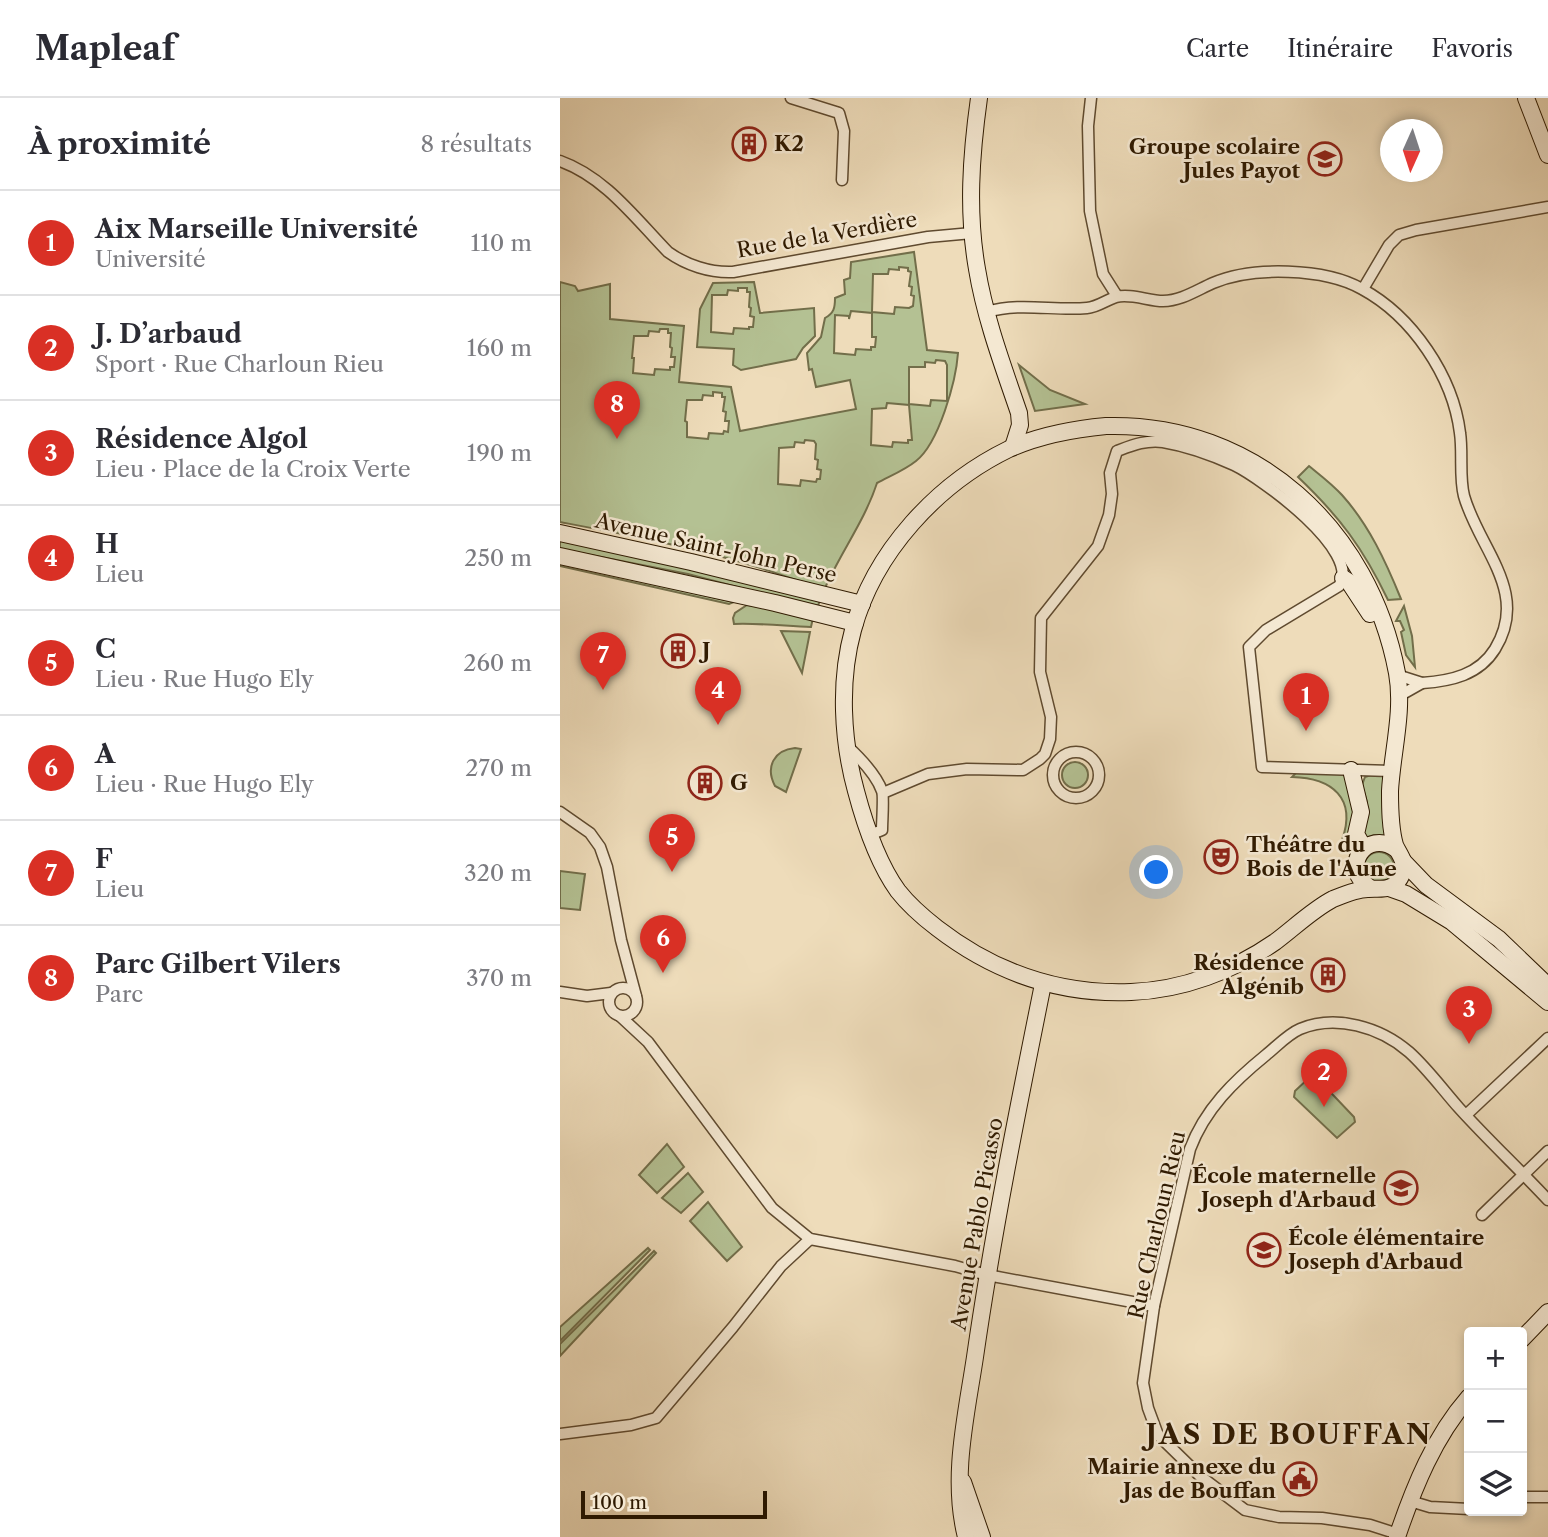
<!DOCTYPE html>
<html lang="fr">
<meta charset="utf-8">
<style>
:root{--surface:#fff;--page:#f7f7f7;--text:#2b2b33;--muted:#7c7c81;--line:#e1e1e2;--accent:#d93025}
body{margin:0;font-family:"Libre Caslon Text",serif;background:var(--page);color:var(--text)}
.controls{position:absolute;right:21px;bottom:21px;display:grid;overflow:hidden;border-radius:7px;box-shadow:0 4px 10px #0003}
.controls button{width:63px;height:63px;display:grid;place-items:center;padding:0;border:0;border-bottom:2px solid var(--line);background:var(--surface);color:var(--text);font:35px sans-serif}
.compass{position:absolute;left:820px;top:21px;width:63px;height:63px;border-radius:50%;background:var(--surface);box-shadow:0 4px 10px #0003;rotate:183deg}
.scale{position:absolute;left:21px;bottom:18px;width:186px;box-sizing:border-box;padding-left:7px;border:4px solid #2f1a01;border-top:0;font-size:19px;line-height:24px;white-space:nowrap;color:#2f1a01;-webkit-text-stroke:5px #f4e8d2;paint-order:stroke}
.you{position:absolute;left:597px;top:775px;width:24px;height:24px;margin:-18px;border:5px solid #fff;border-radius:50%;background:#1a73e8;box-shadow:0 0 0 10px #1a73e833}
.badge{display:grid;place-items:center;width:46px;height:46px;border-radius:50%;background:var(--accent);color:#fff;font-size:23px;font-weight:700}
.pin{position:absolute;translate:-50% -58px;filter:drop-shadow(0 2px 4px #0008)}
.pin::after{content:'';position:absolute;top:37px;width:24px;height:21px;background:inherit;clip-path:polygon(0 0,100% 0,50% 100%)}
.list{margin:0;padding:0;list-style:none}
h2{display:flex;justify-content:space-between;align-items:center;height:91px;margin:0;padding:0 28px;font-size:30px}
h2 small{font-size:23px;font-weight:400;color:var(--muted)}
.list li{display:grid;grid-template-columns:46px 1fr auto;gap:21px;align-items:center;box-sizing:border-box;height:105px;padding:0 28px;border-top:2px solid var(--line)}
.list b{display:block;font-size:26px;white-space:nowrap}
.list p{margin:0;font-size:23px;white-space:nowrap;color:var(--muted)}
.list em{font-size:23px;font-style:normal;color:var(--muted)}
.icon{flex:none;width:38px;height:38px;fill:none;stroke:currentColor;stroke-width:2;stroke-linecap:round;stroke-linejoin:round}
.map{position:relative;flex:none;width:988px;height:1439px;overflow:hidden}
header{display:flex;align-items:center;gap:42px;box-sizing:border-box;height:98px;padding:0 35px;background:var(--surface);border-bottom:2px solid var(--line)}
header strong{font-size:33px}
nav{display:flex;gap:38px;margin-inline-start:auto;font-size:24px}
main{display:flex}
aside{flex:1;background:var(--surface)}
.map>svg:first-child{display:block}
</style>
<header>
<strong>Mapleaf</strong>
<nav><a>Carte</a><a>Itinéraire</a><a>Favoris</a></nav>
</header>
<main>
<aside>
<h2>À proximité<small>8 résultats</small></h2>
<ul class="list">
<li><span class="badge">1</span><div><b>Aix Marseille Université</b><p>Université</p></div><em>110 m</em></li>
<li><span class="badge">2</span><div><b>J. D’arbaud</b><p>Sport · Rue Charloun Rieu</p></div><em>160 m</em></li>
<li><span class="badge">3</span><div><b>Résidence Algol</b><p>Lieu · Place de la Croix Verte</p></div><em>190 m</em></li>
<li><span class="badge">4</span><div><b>H</b><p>Lieu</p></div><em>250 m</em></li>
<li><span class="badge">5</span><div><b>C</b><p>Lieu · Rue Hugo Ely</p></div><em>260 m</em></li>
<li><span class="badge">6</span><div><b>A</b><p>Lieu · Rue Hugo Ely</p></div><em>270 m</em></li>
<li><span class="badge">7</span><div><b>F</b><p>Lieu</p></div><em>320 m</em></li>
<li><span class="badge">8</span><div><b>Parc Gilbert Vilers</b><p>Parc</p></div><em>370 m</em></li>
</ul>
</aside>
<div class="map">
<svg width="988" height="1439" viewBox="0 0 988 1439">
<rect width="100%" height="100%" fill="#eedcba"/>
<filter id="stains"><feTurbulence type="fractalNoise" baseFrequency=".00286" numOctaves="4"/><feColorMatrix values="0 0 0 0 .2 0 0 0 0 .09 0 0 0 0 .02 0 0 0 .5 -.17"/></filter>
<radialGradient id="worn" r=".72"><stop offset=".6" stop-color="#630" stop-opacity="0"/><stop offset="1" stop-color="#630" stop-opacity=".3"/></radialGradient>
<!-- green -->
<g fill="#b4c193" stroke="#726e4a" stroke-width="2" fill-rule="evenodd">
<path d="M 354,154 L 367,252 L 398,255 C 396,283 379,345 356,363 C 345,372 330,378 317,385 C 305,422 281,454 265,490 C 243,485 224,478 204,471 C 138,450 68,437 0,424 L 0,184 L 15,188 L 18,193 L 50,186 L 50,221 L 124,228 L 119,284 L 171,289 L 180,333 L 296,311 L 290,282 L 256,289 L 252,271 L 249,272 L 247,255 L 261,239 L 265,220 C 274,215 275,210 275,200 L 285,196 L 284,182 L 290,180 L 291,164 ZM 339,169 L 348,170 L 348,173 L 351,174 L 349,188 L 352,189 L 351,197 L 354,198 L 353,208 L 349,210 L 335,209 L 334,216 L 312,214 L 313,176 L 328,176 L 329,171 L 339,172 ZM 291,213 L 312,215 L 312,239 L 316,239 L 315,249 L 311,249 L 311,252 L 296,251 L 295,257 L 274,255 L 275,217 L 289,218 L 289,221 ZM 100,231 L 108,231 L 108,235 L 111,235 L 110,249 L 112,250 L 111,259 L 115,259 L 114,269 L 110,269 L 110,272 L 95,271 L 94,277 L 73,275 L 74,260 L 72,260 L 74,238 L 88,238 L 89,233 L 99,234 ZM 376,262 L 385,263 L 387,267 L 387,303 L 371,302 L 370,308 L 349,306 L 349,269 L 365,269 L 365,264 L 375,265 ZM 153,294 L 162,295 L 162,299 L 165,299 L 163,313 L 166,314 L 165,323 L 169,323 L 168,334 L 164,333 L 163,336 L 149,335 L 148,341 L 127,339 L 127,324 L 125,323 L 127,302 L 142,302 L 143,297 L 153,298 ZM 327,305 L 349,307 L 352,342 L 348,342 L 348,345 L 333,344 L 332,349 L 311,347 L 312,311 L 326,310 ZM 245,342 L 254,343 L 256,346 L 255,361 L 258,362 L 257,371 L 261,372 L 260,381 L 257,381 L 256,384 L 241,382 L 240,388 L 218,386 L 219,350 L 234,349 L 235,344 L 244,345 Z"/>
<path d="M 194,184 L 200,215 L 254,210 L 255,238 L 243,250 L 236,261 L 181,272 L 173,267 L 174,251 L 137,249 L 140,211 L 153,185 ZM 178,190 L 187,190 L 187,194 L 190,194 L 189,209 L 191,210 L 190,218 L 194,219 L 193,229 L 189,229 L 189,231 L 174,230 L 173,236 L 151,234 L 152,197 L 167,197 L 168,192 L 178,193 Z"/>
<path d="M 459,267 L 490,292 L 525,306 L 475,313 Z"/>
<path d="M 749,368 C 760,377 772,386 782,397 C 809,427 826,464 841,501 L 828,502 C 803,450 780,419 738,379 Z"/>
<path d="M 0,440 L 261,500 L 257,510 L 128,476 L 0,451 Z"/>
<path d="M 0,464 L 174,504 L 169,506 L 0,468 Z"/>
<path d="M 187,507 L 220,512 L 253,520 L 251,529 C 225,528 200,525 174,526 L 173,520 L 175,515 Z"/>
<path d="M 844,508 L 852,538 L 855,569 L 846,557 L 841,534 L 844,532 L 840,523 L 836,523 Z"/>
<path d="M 221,533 L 250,534 L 242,575 Z"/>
<path d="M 235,650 L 241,651 L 226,694 L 215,688 C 205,669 214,652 235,650 Z"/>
<circle cx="515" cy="677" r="13"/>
<path d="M 747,674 L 786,676 L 795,712 L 790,736 L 790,743 L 782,742 C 797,700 772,680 732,679 L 736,675 Z"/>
<path d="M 811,677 L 824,678 L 826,738 L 814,737 L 802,741 L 807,704 L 802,687 L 805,679 Z"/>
<circle cx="819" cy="769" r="15"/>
<path d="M 0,773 L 25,776 L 20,812 L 0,810 Z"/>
<path d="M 750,979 L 756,979 L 794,1019 L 795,1024 L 777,1040 L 734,999 L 735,993 Z"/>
<path d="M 107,1046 L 124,1069 L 97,1095 L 79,1077 Z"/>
<path d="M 128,1075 L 143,1094 L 121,1115 L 102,1100 Z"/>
<path d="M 148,1104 L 182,1149 L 167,1163 L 130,1123 Z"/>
<path d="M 88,1150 L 90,1152 L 0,1243 L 0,1229 Z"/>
<path d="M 94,1153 L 96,1155 L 0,1258 L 0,1246 Z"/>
</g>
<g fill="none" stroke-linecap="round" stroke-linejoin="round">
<defs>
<g id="street">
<path d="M 231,0 L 279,15 L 284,33 L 282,82"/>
<path d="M 531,0 L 528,28 L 530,113 L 543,176 L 557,198"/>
<path d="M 0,63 C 45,79 75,120 108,154 C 126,167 150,175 173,174 L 368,139 L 412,135"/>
<path d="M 803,191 L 829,147 L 839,137 L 856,132 L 988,109"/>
<path d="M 427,214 C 460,204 493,213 527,210 C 538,209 546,202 556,199 C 570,195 589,203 603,203 C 621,203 637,192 653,185 C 692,168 765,170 802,191 C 852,218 893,278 900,335 C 903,355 899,379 904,398 C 919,451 970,494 935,551 C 919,577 891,583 862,585"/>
<path d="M 837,577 L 862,585 L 839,598"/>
<path d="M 287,648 C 300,660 316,676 322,693 C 324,698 322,723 322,732 L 310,737"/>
<circle cx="516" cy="677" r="23"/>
<path d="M 323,695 L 368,676 L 407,671 L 463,672 L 480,661 L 485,656 L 490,641 L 491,619 L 480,574 L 481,520 L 538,448 L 549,417 L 552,396 L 550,375 L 557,353 C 573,347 585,342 603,344 C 627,348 652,357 674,367 C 701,380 803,454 779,488 L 706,532 L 689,549 L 702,669 L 831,673"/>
<path d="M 0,714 L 30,735 L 40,749 L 47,769 L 61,842 L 76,898"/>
<circle cx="63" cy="904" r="14"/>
<path d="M 0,894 L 27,898 L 51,895"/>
<path d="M 60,918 L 88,944 L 212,1110 L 250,1141 L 395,1168 L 427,1177 L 594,1208"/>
<path d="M 906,1017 L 988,940"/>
<path d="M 922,1117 L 988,1053"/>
<path d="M 0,1336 L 71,1327 L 96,1320 L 173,1229 L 221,1168 L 250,1141"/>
<path d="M 962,1399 L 988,1399"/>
<path d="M 850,1403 L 870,1409 L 909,1411"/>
<path d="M 838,1436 L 810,1427 L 762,1420 L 719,1419 L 685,1412 L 640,1378 L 598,1337 L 588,1310 L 583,1285 L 594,1208 L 630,1051 C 645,1011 674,983 706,957 C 716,949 728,936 740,931 C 776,916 820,929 849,954 C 867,970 883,992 899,1010 C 927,1041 959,1071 988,1102"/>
</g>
<g id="secondary">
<path d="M 419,0 C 411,57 407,114 417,171 C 425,220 443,268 459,315 L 460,327 L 453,349"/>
<path d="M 966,0 L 988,57"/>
<path d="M 546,328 C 695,324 810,431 837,575 C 844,613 832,655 830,693 C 830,710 830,730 835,747 C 837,752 841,757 843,763 C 844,769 843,775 840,780 C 832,794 821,790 808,791 C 797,791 783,797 773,801 C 752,812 734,830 715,844 C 673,873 623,892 571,894 C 499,897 434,874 377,830 C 364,820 349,807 338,793 C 317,764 305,727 296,693 C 282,642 279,583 293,532 C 314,454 377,386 449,351 C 478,338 514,331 546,328 Z"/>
<path d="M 0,435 L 131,464 L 302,506"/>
<path d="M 0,458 L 215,505 L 295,525"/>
<path d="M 783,480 L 789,484 L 810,516"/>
<path d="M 791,672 L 801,714 L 796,736 L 804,750"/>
<path d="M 843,763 L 866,787 L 939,841 L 988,888"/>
<path d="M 810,790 C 779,770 806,730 836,751"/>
<path d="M 829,790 L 846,796 L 892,824 L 988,904"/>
<path d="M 962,1241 L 988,1214"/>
<path d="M 403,1384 L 422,1439"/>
<path d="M 406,1439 C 391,1380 406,1319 415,1259 C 433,1134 458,1010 483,886"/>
<path d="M 837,1439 C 854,1389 874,1339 909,1299"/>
</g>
</defs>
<!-- street casing -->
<use href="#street" stroke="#5f4a2f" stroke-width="13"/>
<!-- secondary casing -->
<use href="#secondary" stroke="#2f1a01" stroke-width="18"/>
<!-- street -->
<use href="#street" stroke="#f4e8d2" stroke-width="10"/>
<!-- secondary -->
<use href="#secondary" stroke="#f4e8d2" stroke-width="16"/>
</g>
<!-- icons -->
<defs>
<symbol id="building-ring" viewBox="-11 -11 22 22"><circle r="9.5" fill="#f4e8d2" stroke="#8f2418" stroke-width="1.5"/><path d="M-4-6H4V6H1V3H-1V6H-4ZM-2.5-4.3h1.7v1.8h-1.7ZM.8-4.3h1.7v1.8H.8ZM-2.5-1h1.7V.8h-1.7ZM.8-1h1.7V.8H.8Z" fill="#8f2418"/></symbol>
<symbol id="school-ring" viewBox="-11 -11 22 22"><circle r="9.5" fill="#f4e8d2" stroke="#8f2418" stroke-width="1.5"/><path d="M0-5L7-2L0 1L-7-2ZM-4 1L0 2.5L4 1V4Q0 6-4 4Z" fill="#8f2418"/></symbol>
<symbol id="theatre-ring" viewBox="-11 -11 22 22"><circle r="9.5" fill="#f4e8d2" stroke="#8f2418" stroke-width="1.5"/><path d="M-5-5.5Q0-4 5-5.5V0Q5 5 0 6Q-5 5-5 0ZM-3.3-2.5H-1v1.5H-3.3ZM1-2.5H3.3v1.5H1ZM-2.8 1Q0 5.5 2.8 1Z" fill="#8f2418"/></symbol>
<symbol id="civic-ring" viewBox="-11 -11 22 22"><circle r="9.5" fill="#f4e8d2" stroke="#8f2418" stroke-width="1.5"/><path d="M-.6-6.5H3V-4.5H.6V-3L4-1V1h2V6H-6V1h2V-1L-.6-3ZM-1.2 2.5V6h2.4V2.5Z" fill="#8f2418"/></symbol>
</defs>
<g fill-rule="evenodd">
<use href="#building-ring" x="170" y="27" width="38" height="38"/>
<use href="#school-ring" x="746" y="42" width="38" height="38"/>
<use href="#building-ring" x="99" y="534" width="38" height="38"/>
<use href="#building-ring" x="126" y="666" width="38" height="38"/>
<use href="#theatre-ring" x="642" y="740" width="38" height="38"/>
<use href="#building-ring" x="749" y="858" width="38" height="38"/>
<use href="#school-ring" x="822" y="1071" width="38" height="38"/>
<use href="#school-ring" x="685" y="1133" width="38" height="38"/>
<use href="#civic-ring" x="721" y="1362" width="38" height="38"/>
</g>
<g text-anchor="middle" stroke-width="5" stroke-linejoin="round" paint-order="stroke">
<!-- poi labels -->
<g font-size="21" font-weight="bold" fill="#2f1a01" stroke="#f4e8d2" text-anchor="start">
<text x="214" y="53">K2</text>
<text x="740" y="56" text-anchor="end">Groupe scolaire<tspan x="740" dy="24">Jules Payot</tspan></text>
<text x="142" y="560">J</text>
<text x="170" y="692">G</text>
<text x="686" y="754">Théâtre du<tspan x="686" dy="24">Bois de l'Aune</tspan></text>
<text x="744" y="872" text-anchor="end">Résidence<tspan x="744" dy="24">Algénib</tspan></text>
<text x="816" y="1085" text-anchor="end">École maternelle<tspan x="816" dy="24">Joseph d'Arbaud</tspan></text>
<text x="728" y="1147">École élémentaire<tspan x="728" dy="24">Joseph d'Arbaud</tspan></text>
<text x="716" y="1376" text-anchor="end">Mairie annexe du<tspan x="716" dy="24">Jas de Bouffan</tspan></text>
</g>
<!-- street labels -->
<g font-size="21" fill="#2f1a01" stroke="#f4e8d2">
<text transform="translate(267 137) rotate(-10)" y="7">Rue de la Verdière</text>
<text transform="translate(156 450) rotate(13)" y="7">Avenue Saint-John Perse</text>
<text transform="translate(417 1126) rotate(-80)" y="7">Avenue Pablo Picasso</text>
<text transform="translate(597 1127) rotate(-77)" y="7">Rue Charloun Rieu</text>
</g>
<!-- district labels -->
<g font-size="28" font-weight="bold" letter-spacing="2" fill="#2f1a01" stroke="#f4e8d2">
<text x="729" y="1346">JAS DE BOUFFAN</text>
</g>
</g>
<rect width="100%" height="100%" filter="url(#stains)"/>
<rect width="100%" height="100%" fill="url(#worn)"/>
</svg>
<div class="controls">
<button>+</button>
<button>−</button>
<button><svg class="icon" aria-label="layers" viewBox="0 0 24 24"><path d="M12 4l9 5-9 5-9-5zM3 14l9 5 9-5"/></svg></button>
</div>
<svg class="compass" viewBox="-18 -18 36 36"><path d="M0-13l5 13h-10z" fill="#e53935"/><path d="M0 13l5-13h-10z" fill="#7c7c81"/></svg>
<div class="scale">100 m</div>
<div class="you"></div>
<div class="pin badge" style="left:746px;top:633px">1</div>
<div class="pin badge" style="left:764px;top:1009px">2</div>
<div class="pin badge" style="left:909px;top:946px">3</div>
<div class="pin badge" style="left:158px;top:627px">4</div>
<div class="pin badge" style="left:112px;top:774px">5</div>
<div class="pin badge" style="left:103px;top:875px">6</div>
<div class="pin badge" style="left:43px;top:592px">7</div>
<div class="pin badge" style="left:57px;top:341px">8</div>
</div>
</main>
